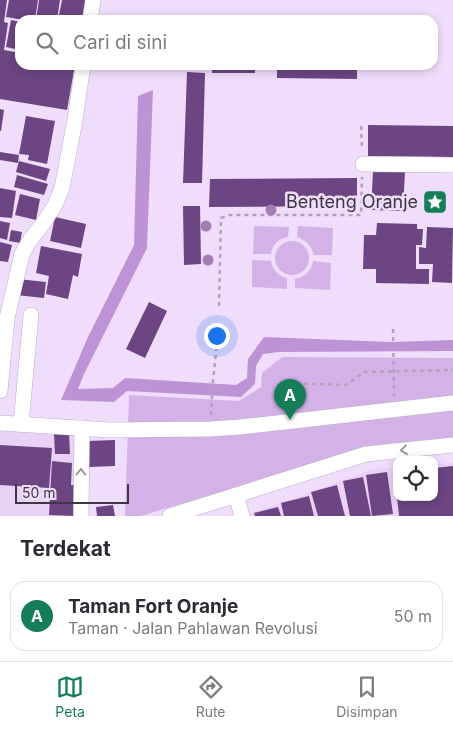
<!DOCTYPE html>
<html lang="id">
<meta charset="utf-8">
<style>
:root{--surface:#fff;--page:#f7f7f7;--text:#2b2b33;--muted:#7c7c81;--line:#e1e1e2;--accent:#157e59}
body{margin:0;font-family:Inter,sans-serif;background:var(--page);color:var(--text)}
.controls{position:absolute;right:15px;bottom:15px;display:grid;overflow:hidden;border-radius:10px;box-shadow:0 2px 8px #0003}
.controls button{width:45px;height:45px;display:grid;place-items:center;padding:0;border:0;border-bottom:1px solid var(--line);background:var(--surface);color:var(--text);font:25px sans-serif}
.scale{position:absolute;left:15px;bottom:12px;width:114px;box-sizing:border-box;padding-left:5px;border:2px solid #3e3642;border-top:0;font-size:14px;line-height:18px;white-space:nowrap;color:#3e3642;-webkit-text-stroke:4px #f0ddfb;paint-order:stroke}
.you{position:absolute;left:216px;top:335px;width:18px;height:18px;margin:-12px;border:4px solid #fff;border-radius:50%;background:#1a73e8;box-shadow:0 0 0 8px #1a73e833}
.badge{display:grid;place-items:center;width:32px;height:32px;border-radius:50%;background:var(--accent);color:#fff;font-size:16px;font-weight:700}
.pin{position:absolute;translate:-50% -41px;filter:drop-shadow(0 1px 2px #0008)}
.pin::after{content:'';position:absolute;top:26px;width:18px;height:15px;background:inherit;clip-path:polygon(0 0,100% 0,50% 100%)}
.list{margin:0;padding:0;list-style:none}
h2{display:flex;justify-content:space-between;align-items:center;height:65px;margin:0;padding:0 20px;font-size:21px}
h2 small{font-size:16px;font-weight:400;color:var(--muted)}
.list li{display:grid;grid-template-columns:32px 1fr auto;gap:15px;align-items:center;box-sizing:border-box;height:70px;margin:0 10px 10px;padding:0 10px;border:1px solid var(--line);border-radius:15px}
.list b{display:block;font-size:19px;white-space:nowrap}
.list p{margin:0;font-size:16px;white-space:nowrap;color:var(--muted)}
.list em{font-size:16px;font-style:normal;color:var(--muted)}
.icon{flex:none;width:28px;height:28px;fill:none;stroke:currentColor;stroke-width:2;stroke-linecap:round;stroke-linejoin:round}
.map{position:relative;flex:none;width:453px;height:516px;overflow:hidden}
.search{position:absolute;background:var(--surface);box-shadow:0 2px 8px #0003;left:15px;right:15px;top:15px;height:55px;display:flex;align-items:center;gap:12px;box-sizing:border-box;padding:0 18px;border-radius:15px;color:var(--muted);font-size:19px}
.sheet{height:145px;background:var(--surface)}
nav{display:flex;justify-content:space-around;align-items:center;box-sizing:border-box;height:70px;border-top:1px solid var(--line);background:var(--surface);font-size:14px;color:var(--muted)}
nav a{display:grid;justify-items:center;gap:2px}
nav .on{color:var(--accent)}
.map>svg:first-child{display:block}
</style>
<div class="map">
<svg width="453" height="516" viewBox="0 0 453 516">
<rect width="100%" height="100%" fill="#f0ddfb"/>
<!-- built -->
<g fill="#ead2f7">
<path d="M 0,431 L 74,434 L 74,516 L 0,516 Z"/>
<path d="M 453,463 L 453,516 L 244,516 L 374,469 L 397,467 L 397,497 L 434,497 L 434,464 Z"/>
</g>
<!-- green -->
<g fill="#d4b2e8">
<path d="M 254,226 L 289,227 L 288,237 C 279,238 272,245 271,254 L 253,254 Z"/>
<path d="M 298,226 L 333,228 L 332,255 L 314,255 C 311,245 306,240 297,237 Z"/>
<circle cx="292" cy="258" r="17"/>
<path d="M 252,260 L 271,261 C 273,270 278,276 287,278 L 287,289 L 252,287 Z"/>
<path d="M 313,261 L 331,263 L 330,290 L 295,288 L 295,279 C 305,277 312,271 313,261 Z"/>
<path d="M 282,357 L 453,358 L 453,439 L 366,448 L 141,516 L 125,516 L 129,395 L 239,401 L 261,387 L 262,373 Z"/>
</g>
<!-- water -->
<path fill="#be93d6" d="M 153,90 L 147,248 L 84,374 L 78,389 L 113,388 L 125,378 L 236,385 L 247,378 L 248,359 L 264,337 L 391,342 L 453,340 L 453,351 L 279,352 L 263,354 L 256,366 L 255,384 L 241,397 L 127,391 L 114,402 L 61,400 L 88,337 L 134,245 L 138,96 Z"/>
<!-- building -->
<g fill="#6c4582">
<path d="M 0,0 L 7,0 L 4,22 L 8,23 L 4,50 L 20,53 L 20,65 L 75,65 L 67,110 L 0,99 Z"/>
<path d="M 9,0 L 38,0 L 35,20 L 24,20 L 6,17 Z"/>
<path d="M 39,0 L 60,0 L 57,20 L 36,20 Z"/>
<path d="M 62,0 L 88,0 L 84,20 L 58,20 Z"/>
<path d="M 11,20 L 20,22 L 20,50 L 6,47 Z"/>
<rect x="212" y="65" width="43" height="8"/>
<path d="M 277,65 L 357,65 L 357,79 L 277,78 Z"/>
<path d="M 187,72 L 205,73 L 202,183 L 183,183 Z"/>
<path d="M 0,109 L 4,110 L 1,131 L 0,131 Z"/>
<path d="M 26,116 L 55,121 L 47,164 L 28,160 L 29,155 L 19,154 Z"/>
<path d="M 368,125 L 453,126 L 453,157 L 368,156 Z"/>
<path d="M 0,152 L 19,155 L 18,163 L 0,160 Z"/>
<path d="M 19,161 L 50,169 L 46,181 L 16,172 Z"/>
<path d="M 373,171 L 405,171 L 403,211 L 371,210 Z"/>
<path d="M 17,175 L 48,184 L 44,195 L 14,187 Z"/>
<path d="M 357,178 L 357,206 L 209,207 L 210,179 Z"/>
<path d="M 0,188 L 16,191 L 12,218 L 0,217 Z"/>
<path d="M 20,194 L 40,199 L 36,220 L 15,215 Z"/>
<path d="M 183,206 L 200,206 L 201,264 L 184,265 Z"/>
<path d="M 55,217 L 86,224 L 81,248 L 50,241 Z"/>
<path d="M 0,221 L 10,223 L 7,240 L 0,238 Z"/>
<path d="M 377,223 L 417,224 L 417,229 L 423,229 L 422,245 L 416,245 L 416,269 L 429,269 L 429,284 L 376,283 L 376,269 L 363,269 L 364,235 L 376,235 Z"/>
<path d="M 427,227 L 453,228 L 452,283 L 432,282 L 433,264 L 419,264 L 419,247 L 426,248 Z"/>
<path d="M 11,230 L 22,232 L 20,243 L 9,241 Z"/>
<path d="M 0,242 L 12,245 L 8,262 L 0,261 Z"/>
<path d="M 41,246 L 82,254 L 78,277 L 73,275 L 68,299 L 46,294 L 49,276 L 36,273 Z"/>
<path d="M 18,279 L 46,282 L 44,298 L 16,295 Z"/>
<path d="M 149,302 L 167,311 L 145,358 L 126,349 Z"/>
<path d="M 54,434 L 69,434 L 70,454 L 55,454 Z"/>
<path d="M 115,440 L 115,466 L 89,467 L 88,441 Z"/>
<path d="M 0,445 L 52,448 L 49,488 L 0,485 Z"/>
<path d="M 52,461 L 72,463 L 71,485 L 75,485 L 74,516 L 49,515 Z"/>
<path d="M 453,466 L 453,516 L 399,516 L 397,497 L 434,497 L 434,468 Z"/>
<path d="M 387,472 L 393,514 L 372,516 L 366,475 Z"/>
<path d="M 363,477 L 371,516 L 350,516 L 343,481 Z"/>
<path d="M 337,485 L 345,516 L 318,516 L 311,492 Z"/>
<path d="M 309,496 L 314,516 L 284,516 L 281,503 Z"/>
<path d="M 113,505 L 115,516 L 97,516 L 96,507 Z"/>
<path d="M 278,507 L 281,516 L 255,516 L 254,513 Z"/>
</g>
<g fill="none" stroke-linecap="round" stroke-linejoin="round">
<defs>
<g id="minor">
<path d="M 90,20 L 93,0"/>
<path d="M 363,164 L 453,165"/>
<path d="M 0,391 L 7,318 L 22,254 L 30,240 L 42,225 L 55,205 L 62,188 L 75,120 L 83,65"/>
<path d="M 0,423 L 110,430 L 210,429 L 240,427 L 453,403"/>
<path d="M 21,424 L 31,315"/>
<path d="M 236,495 L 242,516"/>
<path d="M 81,516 L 82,428"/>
<path d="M 170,516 L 366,454 L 453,445"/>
</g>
</defs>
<!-- minor casing -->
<use href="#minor" stroke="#bfacca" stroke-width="16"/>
<!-- path -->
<g stroke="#b1a2b9" stroke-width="2.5" stroke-dasharray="4 4" stroke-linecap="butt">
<path d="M 361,126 L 362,149"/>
<path d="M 219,306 L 221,218 L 229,215 L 361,215 L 362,177"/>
<path d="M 393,329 L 394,396"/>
<path d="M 280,383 L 346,385 L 364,372 L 453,370"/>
<path d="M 211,415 L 213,381 L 219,324"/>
</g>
<!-- minor -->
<use href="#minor" stroke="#fff" stroke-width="15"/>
</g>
<!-- trees -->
<g fill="#a47db7">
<circle cx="271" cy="210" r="5.5"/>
<circle cx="206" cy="226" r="5.5"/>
<circle cx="208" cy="260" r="5.5"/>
</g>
<!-- one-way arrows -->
<defs><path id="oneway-chevron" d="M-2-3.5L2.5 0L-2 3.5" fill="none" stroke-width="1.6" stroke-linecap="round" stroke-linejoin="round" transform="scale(1.25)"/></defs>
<g stroke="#9e9aa0">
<use href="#oneway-chevron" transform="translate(404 450) rotate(174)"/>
<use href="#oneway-chevron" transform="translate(81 472) rotate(-89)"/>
</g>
<!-- icons -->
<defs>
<symbol id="sight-square" viewBox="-11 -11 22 22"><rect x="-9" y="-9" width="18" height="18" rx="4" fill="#157e59" stroke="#f0ddfb"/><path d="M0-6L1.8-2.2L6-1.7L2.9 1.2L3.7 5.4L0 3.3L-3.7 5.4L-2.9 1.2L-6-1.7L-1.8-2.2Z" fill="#fff"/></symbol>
</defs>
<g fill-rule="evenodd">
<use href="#sight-square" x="421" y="188" width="28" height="28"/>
</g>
<g text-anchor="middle" stroke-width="5" stroke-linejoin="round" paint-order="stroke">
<!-- poi labels -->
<g font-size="18" fill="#3e3642" stroke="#f0ddfb" text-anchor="end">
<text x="418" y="208">Benteng Oranje</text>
</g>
</g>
</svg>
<div class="controls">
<button><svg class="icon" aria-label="locate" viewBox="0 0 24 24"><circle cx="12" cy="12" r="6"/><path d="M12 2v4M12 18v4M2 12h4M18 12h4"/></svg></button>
</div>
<div class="scale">50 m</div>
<div class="you"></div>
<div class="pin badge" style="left:290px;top:420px">A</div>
<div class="search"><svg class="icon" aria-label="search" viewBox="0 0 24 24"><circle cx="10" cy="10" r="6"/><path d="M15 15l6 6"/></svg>Cari di sini</div>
</div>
<section class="sheet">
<h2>Terdekat<small></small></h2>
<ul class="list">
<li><span class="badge">A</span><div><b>Taman Fort Oranje</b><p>Taman · Jalan Pahlawan Revolusi</p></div><em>50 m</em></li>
</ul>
</section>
<nav>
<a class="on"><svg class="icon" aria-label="map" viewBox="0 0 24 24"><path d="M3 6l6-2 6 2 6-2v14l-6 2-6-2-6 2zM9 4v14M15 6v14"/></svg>Peta</a>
<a><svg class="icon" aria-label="directions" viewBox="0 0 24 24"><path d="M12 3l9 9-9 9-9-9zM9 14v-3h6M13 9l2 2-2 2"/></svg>Rute</a>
<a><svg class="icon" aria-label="saved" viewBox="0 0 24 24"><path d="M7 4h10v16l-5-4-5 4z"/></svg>Disimpan</a>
</nav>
